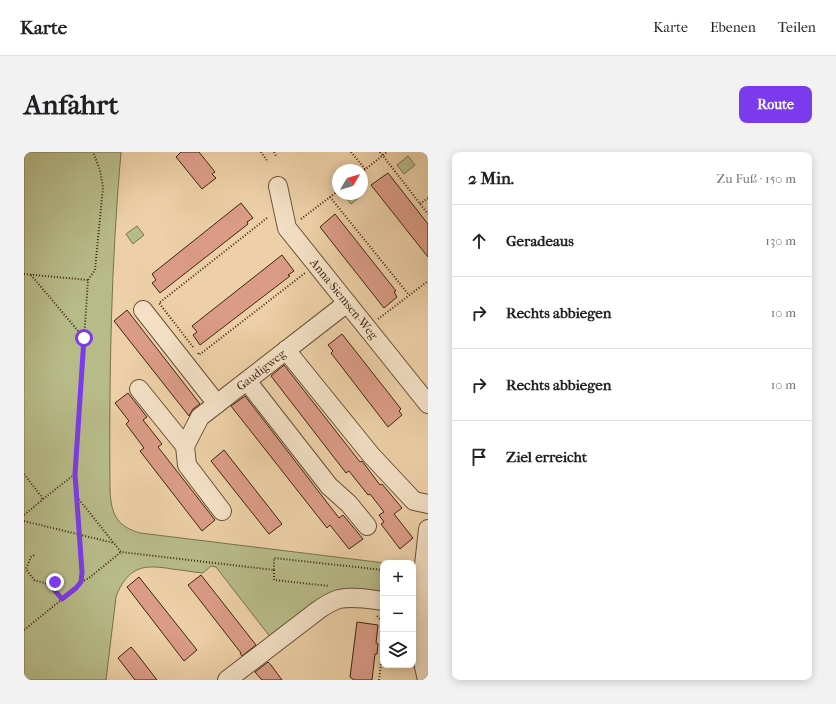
<!DOCTYPE html>
<html lang="de">
<meta charset="utf-8">
<style>
:root{--surface:#fff;--page:#f2f2f2;--text:#202124;--muted:#757577;--line:#e0e0e0;--accent:#7c3aed}
body{margin:0;font-family:"IM FELL French Canon",serif;background:var(--page);color:var(--text)}
.controls{position:absolute;right:12px;bottom:12px;display:grid;overflow:hidden;border-radius:8px;box-shadow:0 2px 10px #0003}
.controls button{width:36px;height:36px;display:grid;place-items:center;padding:0;border:0;border-bottom:1px solid var(--line);background:var(--surface);color:var(--text);font:20px sans-serif}
.compass{position:absolute;left:308px;top:12px;width:36px;height:36px;border-radius:50%;background:var(--surface);box-shadow:0 2px 10px #0003;rotate:52deg}
.stop{position:absolute;width:12px;height:12px;margin:-9px;border:3px solid #7c3aed;border-radius:50%;background:#fff}
.stop.end{background:#7c3aed;border-color:#fff;box-shadow:0 1px 4px #0008}
.list{margin:0;padding:0;list-style:none}
h2{display:flex;justify-content:space-between;align-items:center;height:52px;margin:0;padding:0 16px;font-size:17px}
h2 small{font-size:13px;font-weight:400;color:var(--muted)}
.list li{display:grid;grid-template-columns:26px 1fr auto;gap:12px;align-items:center;box-sizing:border-box;height:72px;padding:0 16px;border-top:1px solid var(--line)}
.list b{display:block;font-size:15px;white-space:nowrap}
.list em{font-size:13px;font-style:normal;color:var(--muted)}
.icon{flex:none;width:22px;height:22px;fill:none;stroke:currentColor;stroke-width:2;stroke-linecap:round;stroke-linejoin:round}
.map{position:relative;flex:none;width:404px;height:528px;overflow:hidden;border-radius:8px}
header{display:flex;align-items:center;gap:24px;box-sizing:border-box;height:56px;padding:0 20px;background:var(--surface);border-bottom:1px solid var(--line)}
header strong{font-size:19px}
nav{display:flex;gap:22px;margin-inline-start:auto;font-size:14px}
.intro{display:flex;align-items:center;justify-content:space-between;box-sizing:border-box;height:96px;padding:0 24px}
h1{margin:0;font-size:28px}
.button{padding:10px 18px;border-radius:8px;background:var(--accent);color:#fff;font-size:14px;font-weight:700}
main{display:flex;gap:24px;padding:0 24px}
aside{flex:1;background:var(--surface);border-radius:8px;box-shadow:0 2px 10px #0003}
.map>svg:first-child{display:block}
</style>
<header>
<strong>Karte</strong>
<nav><a>Karte</a><a>Ebenen</a><a>Teilen</a></nav>
</header>
<div class="intro"><h1>Anfahrt</h1><a class="button">Route</a></div>
<main>
<div class="map">
<svg width="404" height="528" viewBox="0 0 404 528">
<rect width="100%" height="100%" fill="#edd0a7"/>
<filter id="stains"><feTurbulence type="fractalNoise" baseFrequency=".005" numOctaves="4"/><feColorMatrix values="0 0 0 0 .2 0 0 0 0 .09 0 0 0 0 .02 0 0 0 .5 -.17"/></filter>
<radialGradient id="worn" r=".72"><stop offset=".6" stop-color="#630" stop-opacity="0"/><stop offset="1" stop-color="#630" stop-opacity=".3"/></radialGradient>
<!-- green -->
<g fill="#b7bb88" stroke="#7a704c">
<path d="M 0,0 L 97,0 C 87,112 85,225 86,338 C 87,361 92,374 116,381 L 361,411 L 359,411 L 359,443 L 334,439 L 247,486 L 192,415 L 187,414 L 179,421 C 168,420 158,418 148,417 C 142,416 136,415 129,415 C 109,414 98,428 92,445 L 82,528 L 0,528 Z"/>
<path d="M 384,4 L 391,13 L 380,22 L 373,13 Z"/>
<path d="M 320,42 L 336,42 L 337,44 L 327,52 L 319,43 Z"/>
<path d="M 113,74 L 120,83 L 109,92 L 102,82 Z"/>
</g>
<!-- building -->
<g fill="#db9c87" stroke="#3e2511">
<path d="M 157,0 L 175,0 L 191,20 L 188,22 L 192,26 L 178,37 L 152,5 Z"/>
<path d="M 364,21 L 404,72 L 404,105 L 347,33 Z"/>
<path d="M 217,51 L 229,66 L 223,70 L 224,72 L 136,141 L 128,131 L 132,128 L 128,122 Z"/>
<path d="M 311,62 L 372,139 L 370,140 L 373,145 L 360,156 L 296,75 Z"/>
<path d="M 258,103 L 270,119 L 264,123 L 266,124 L 176,193 L 169,183 L 173,180 L 168,174 Z"/>
<path d="M 103,158 L 176,252 L 169,257 L 165,264 L 90,169 Z"/>
<path d="M 318,182 L 377,257 L 375,259 L 378,263 L 364,275 L 307,201 L 309,199 L 304,193 Z"/>
<path d="M 260,213 L 336,310 L 338,309 L 356,333 L 358,332 L 378,356 L 370,362 L 389,386 L 376,397 L 357,372 L 360,370 L 355,363 L 360,360 L 346,342 L 344,343 L 325,319 L 322,321 L 247,224 Z"/>
<path d="M 104,241 L 123,265 L 119,268 L 138,292 L 134,295 L 191,368 L 178,379 L 116,299 L 120,296 L 102,272 L 105,269 L 91,251 Z"/>
<path d="M 221,244 L 315,366 L 319,363 L 339,387 L 325,397 L 306,373 L 303,376 L 207,254 Z"/>
<path d="M 200,298 L 258,372 L 245,382 L 187,309 Z"/>
<path d="M 177,423 L 232,493 L 218,504 L 216,501 L 217,501 L 164,433 Z"/>
<path d="M 115,425 L 173,498 L 160,509 L 103,435 Z"/>
<path d="M 333,470 L 354,473 L 352,491 L 354,492 L 353,502 L 351,502 L 348,528 L 330,528 L 326,525 Z"/>
<path d="M 107,495 L 113,502 L 133,528 L 111,528 L 94,506 Z"/>
<path d="M 244,510 L 247,513 L 258,528 L 238,528 L 231,520 Z"/>
</g>
<g fill="none" stroke-linecap="round" stroke-linejoin="round">
<defs>
<g id="minor">
<path d="M 254,34 L 263,76 L 404,252"/>
<path d="M 119,158 L 193,252"/>
<path d="M 262,198 L 347,303 L 390,349 L 404,352"/>
<path d="M 223,229 L 305,334 L 325,352 L 343,374"/>
<path d="M 115,237 L 161,294 L 163,313 L 198,359"/>
<path d="M 161,294 L 176,265 L 323,151"/>
<path d="M 203,528 L 293,459 C 300,454 308,449 315,447 C 329,444 345,447 359,449"/>
<path d="M 403,528 L 399,510 L 396,484 L 399,422 L 404,377"/>
</g>
</defs>
<!-- minor casing -->
<use href="#minor" stroke="#6a5036" stroke-width="20"/>
<!-- path -->
<g stroke="#3e2511" stroke-width="2" stroke-dasharray="1 2" stroke-linecap="butt">
<path d="M 237,0 L 244,10"/>
<path d="M 250,0 L 252,4"/>
<path d="M 327,0 L 341,17"/>
<path d="M 356,0 L 404,62"/>
<path d="M 338,20 L 363,0"/>
<path d="M 306,45 L 385,143"/>
<path d="M 396,52 L 404,46"/>
<path d="M 277,67 L 314,39"/>
<path d="M 0,122 L 64,128"/>
<path d="M 7,123 L 60,186"/>
<path d="M 354,167 L 404,129"/>
<path d="M 169,195 L 135,151 L 243,66"/>
<path d="M 174,201 L 175,203 L 281,121"/>
<path d="M 0,322 L 17,344 L 18,347 L 17,349 L 0,363"/>
<path d="M 53,345 L 97,400 L 250,418 L 250,406 L 359,418"/>
<path d="M 19,347 L 51,322"/>
<path d="M 0,369 L 90,391"/>
<path d="M 10,403 L 7,405 L 2,417 L 10,428 L 27,433 L 31,430"/>
<path d="M 250,418 L 250,428 L 305,434"/>
<path d="M 57,430 L 58,419 L 51,322 L 64,128 L 71,118 L 79,35 L 76,18 L 69,0"/>
<path d="M 27,434 L 38,447"/>
<path d="M 353,464 L 359,470"/>
<path d="M 0,478 L 52,436 L 57,430 L 65,426 L 97,400"/>
<path d="M 355,528 L 359,495"/>
</g>
<!-- minor -->
<use href="#minor" stroke="#f3e0c6" stroke-width="18"/>
</g>
<g fill="none" stroke-linecap="round" stroke-linejoin="round">
<!-- route -->
<path stroke="#7c3aed" stroke-width="5" d="M 31,430 L 27,434 L 38,447 L 52,436 L 57,430 L 58,420 L 51,322 L 60,186"/>
</g>
<g text-anchor="middle" stroke-width="3" stroke-linejoin="round" paint-order="stroke">
<!-- street labels -->
<g font-size="12" fill="#3e2511" stroke="#f3e0c6">
<text transform="translate(320 147) rotate(51)" y="4">Anna-Siemsen-Weg</text>
<text transform="translate(237 218) rotate(-38)" y="4">Gaudigweg</text>
</g>
</g>
<rect width="100%" height="100%" filter="url(#stains)"/>
<rect width="100%" height="100%" fill="url(#worn)"/>
</svg>
<div class="controls">
<button>+</button>
<button>−</button>
<button><svg class="icon" aria-label="layers" viewBox="0 0 24 24"><path d="M12 4l9 5-9 5-9-5zM3 14l9 5 9-5"/></svg></button>
</div>
<svg class="compass" viewBox="-18 -18 36 36"><path d="M0-13l5 13h-10z" fill="#e53935"/><path d="M0 13l5-13h-10z" fill="#757577"/></svg>
<div class="stop" style="left:60px;top:186px"></div>
<div class="stop end" style="left:31px;top:430px"></div>
</div>
<aside>
<h2>2 Min.<small>Zu Fuß · 150 m</small></h2>
<ul class="list">
<li><svg class="icon" aria-label="ahead" viewBox="0 0 24 24"><path d="M12 20V5M6 11l6-6 6 6"/></svg><div><b>Geradeaus</b></div><em>130 m</em></li>
<li><svg class="icon" aria-label="right" viewBox="0 0 24 24"><path d="M7 20v-9h11M14 6l5 5-5 5"/></svg><div><b>Rechts abbiegen</b></div><em>10 m</em></li>
<li><svg class="icon" aria-label="right" viewBox="0 0 24 24"><path d="M7 20v-9h11M14 6l5 5-5 5"/></svg><div><b>Rechts abbiegen</b></div><em>10 m</em></li>
<li><svg class="icon" aria-label="arrive" viewBox="0 0 24 24"><path d="M6 21V4h12l-3 4 3 4H6"/></svg><div><b>Ziel erreicht</b></div></li>
</ul>
</aside>
</main>
